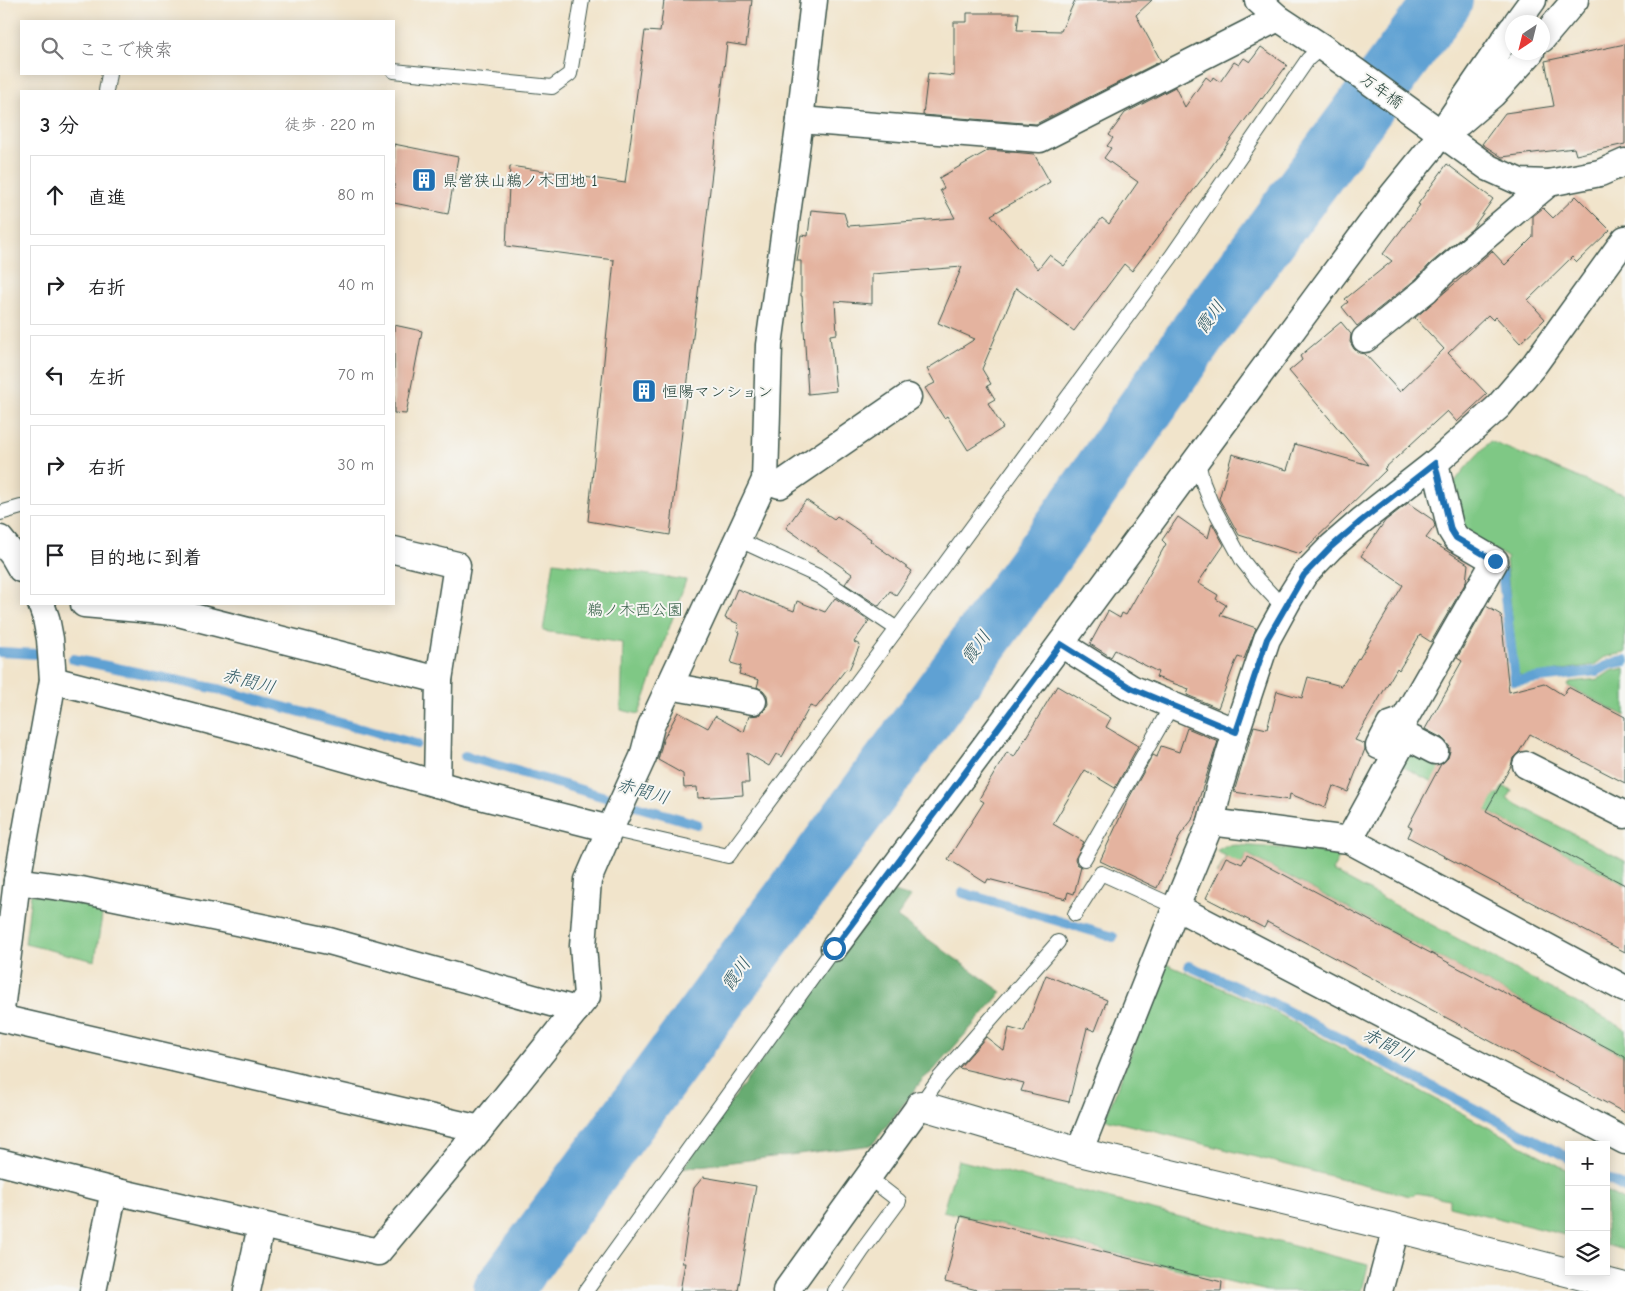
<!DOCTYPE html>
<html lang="ja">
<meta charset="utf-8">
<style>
:root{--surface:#fff;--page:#f6f6f6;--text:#202124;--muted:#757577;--line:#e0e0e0}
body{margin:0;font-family:"Comic Neue","Klee One",sans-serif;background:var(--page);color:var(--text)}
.controls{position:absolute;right:15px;bottom:15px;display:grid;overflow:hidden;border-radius:0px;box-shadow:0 2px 12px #0003}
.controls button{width:45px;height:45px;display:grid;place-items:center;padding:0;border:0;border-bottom:1px solid var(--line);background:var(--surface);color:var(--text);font:25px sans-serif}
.compass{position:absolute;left:1505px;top:15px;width:45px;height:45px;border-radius:50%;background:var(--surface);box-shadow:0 2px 12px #0003;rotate:215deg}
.stop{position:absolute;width:15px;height:15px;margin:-11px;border:4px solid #1f6fb2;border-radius:50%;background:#fff}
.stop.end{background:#1f6fb2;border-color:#fff;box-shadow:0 1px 5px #0008}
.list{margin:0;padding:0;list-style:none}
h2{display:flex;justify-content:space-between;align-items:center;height:65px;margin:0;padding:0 20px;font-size:21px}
h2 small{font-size:16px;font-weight:400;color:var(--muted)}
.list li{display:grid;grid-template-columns:32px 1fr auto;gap:15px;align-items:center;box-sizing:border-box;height:80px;margin:0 10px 10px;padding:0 10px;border:1px solid var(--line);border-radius:0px}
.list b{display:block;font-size:19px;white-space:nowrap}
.list em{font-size:16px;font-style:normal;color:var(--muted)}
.icon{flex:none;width:28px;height:28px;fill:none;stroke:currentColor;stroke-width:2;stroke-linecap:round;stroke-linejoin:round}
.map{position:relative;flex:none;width:1625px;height:1291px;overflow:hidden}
.search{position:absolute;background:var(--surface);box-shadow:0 2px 12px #0003;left:20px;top:20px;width:375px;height:55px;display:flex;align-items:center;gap:12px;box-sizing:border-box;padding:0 18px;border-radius:0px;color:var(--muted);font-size:19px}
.panel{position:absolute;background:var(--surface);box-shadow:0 2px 12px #0003;left:20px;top:90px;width:375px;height:515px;border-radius:0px}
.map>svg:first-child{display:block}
</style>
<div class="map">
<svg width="1625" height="1291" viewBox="0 0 1625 1291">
<rect width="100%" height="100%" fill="#f6f6f2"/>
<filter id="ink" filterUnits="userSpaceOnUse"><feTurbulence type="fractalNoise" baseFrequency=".02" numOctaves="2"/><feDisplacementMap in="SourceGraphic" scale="10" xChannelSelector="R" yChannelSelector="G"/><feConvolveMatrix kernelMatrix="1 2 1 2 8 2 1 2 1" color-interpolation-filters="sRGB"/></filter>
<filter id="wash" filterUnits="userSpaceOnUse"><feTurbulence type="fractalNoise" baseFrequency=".0096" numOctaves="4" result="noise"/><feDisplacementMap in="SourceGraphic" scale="20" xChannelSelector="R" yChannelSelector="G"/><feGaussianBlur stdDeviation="1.12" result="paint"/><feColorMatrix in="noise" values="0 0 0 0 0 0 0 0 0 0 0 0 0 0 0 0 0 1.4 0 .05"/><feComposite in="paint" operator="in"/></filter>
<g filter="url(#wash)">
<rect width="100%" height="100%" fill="#f1e4cb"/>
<!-- green -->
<g fill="#7fc885" stroke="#4f825c">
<path d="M 1490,441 L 1603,488 L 1625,494 L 1625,653 L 1605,657 L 1594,665 L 1539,674 L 1523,676 L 1518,674 L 1506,561 L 1508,558 L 1461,530 C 1459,520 1452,495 1453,487 C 1456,475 1482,451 1490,441 Z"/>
<path d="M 554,562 L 686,580 L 639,714 L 621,710 L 623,643 L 543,631 Z"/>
<path d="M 1625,668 L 1625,716 L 1568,686 L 1570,682 L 1599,679 L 1611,671 Z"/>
<path d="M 1411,751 L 1498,795 L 1503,786 L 1512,791 L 1507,799 L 1625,861 L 1625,885 L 1402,766 Z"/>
<path d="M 1237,845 L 1308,850 L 1340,856 L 1332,871 L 1625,1029 L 1625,1057 L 1247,854 L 1232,881 L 1217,874 L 1226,856 L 1216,851 L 1225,846 Z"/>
<path d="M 31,894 L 103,909 L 95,961 L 25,944 Z"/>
<path d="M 1166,964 L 1267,1008 L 1569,1171 L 1569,1236 L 1449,1206 L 1449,1199 L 1417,1193 L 1410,1196 L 1105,1119 Z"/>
<path d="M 958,1160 L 1368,1265 L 1362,1291 L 1268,1291 L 943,1211 Z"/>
<path d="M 1606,1191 L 1625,1201 L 1625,1250 L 1606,1245 Z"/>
</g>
<!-- forest -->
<path fill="#67ac72" stroke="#437453" d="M 887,890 L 911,897 L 897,917 L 1002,992 L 933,1071 L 923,1079 L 872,1145 L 683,1168 L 848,941 Z"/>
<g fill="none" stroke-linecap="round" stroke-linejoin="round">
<!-- stream -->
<g stroke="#5fa1d3" stroke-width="10">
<path d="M 1502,572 L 1515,681 L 1597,671 L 1610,664 L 1625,661"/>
<path d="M 0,652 L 38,654"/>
<path d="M 73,659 L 222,690 L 416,744"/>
<path d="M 465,756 L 697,824"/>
<path d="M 963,893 L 1113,937"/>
<path d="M 1189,966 L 1270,1002 L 1569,1158"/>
<path d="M 1606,1178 L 1625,1188"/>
</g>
<!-- river -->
<path stroke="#5fa1d3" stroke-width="58" d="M 502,1291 L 890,765 L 1064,526 L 1198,333 L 1444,0"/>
</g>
<g id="blocks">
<!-- building -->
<g fill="#e4b39f">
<path d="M 664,0 L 752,0 L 746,46 L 727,43 L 670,535 L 588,521 L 614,260 L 506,246 L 510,166 L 625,183 L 645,31 L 660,32 Z"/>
<path d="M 1075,0 L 1152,0 L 1136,15 L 1161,61 L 1036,124 L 923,115 L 928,73 L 954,76 L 954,22 L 967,22 L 967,13 L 1019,13 L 1017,30 L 1061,31 Z"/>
<path d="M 1625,44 L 1625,144 L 1576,155 L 1574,148 L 1502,157 L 1482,144 L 1505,113 L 1554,106 L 1545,61 Z"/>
<path d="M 1261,47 L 1287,65 L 1262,99 L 1261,98 L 1205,175 L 1132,271 L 1124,264 L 1074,331 L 1016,288 L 982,369 L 991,384 L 987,386 L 995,399 L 988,403 L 1003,428 L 968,450 L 947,416 L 944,418 L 925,388 L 935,383 L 927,369 L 975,339 L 938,323 L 962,267 L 872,274 L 872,304 L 835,301 L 837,334 L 830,335 L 836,391 L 808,394 L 802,296 L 801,296 L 801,261 L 797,261 L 801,235 L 808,236 L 811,210 L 844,213 L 848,226 L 955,218 L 940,190 L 944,188 L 939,178 L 989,150 L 1034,154 L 1050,182 L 991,215 L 1038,269 L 1049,255 L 1064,266 L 1102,218 L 1109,224 L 1138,182 L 1104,158 L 1111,148 L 1107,146 L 1113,138 L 1109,135 L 1125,113 L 1175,87 L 1185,107 L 1206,77 L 1211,81 L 1213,77 L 1220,82 L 1234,62 L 1239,65 L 1244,58 L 1250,62 Z"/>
<path d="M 394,144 L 458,157 L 448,214 L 394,203 Z"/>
<path d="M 1447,164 L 1493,199 L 1472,229 L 1431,263 L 1416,279 L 1357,326 L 1342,307 L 1348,302 L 1345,299 L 1392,261 L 1383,254 L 1420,205 L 1418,204 Z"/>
<path d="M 1576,196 L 1610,230 L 1577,262 L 1572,257 L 1528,300 L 1545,319 L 1520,343 L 1496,317 L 1493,320 L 1488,315 L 1448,353 L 1487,394 L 1457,422 L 1447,411 L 1384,469 L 1386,470 L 1300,554 L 1239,535 L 1219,499 L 1232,454 L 1287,470 L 1295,444 L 1369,465 L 1289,371 L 1302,360 L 1300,356 L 1341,322 L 1351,334 L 1350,342 L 1354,349 L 1359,353 L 1365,354 L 1400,392 L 1444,349 L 1415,318 L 1492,251 L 1505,265 L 1533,237 L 1533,216 L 1543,208 L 1553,218 Z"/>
<path d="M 394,325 L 422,331 L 406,414 L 394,413 Z"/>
<path d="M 806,500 L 834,519 L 837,516 L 871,539 L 870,541 L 912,571 L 896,595 L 890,591 L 879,606 L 845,584 L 852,574 L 786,528 Z"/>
<path d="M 1408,503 L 1433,520 L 1435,526 L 1426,538 L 1468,564 L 1466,582 L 1431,642 L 1420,635 L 1399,670 L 1397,668 L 1355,740 L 1365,744 L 1365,749 L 1348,792 L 1333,786 L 1325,808 L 1290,794 L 1289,800 L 1234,792 L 1254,726 L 1267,729 L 1277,691 L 1302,698 L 1308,677 L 1341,686 L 1358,658 L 1359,659 L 1403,585 L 1361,556 L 1385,521 Z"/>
<path d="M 1178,517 L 1208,538 L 1212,523 L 1224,545 L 1198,583 L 1218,595 L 1216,599 L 1226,605 L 1220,615 L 1256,628 L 1244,659 L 1238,657 L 1235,663 L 1218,708 L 1187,695 L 1189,689 L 1156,677 L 1158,672 L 1115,650 L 1111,657 L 1090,644 L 1108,611 L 1120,618 L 1122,613 L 1126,615 L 1166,544 L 1162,540 Z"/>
<path d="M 737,589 L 794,611 L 797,601 L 825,612 L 835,598 L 869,621 L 854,642 L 860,645 L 849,670 L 846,669 L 816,708 L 810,706 L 782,757 L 776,754 L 769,766 L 747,753 L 749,783 L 742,783 L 743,795 L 698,798 L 697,787 L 684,788 L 683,774 L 658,760 L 663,740 L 678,712 L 708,728 L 715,716 L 744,732 L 749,716 L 759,715 L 764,711 L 768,704 L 767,695 L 763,690 L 757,687 L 759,680 L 739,674 L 741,666 L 731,663 L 740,632 L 737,631 L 739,624 L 725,618 Z"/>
<path d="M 1486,606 L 1501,615 L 1509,692 L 1544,683 L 1563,695 L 1568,687 L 1625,717 L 1625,783 L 1530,734 L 1519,752 L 1513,758 L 1511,766 L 1486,811 L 1625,885 L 1625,952 L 1408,837 L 1412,828 L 1408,826 L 1441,764 L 1448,758 L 1450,751 L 1450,747 L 1442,738 L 1425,729 L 1450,685 L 1449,684 L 1462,661 L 1457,658 Z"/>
<path d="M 1057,686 L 1111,718 L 1106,727 L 1138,746 L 1115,788 L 1085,770 L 1053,824 L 1084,842 L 1075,859 L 1077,864 L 1081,867 L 1074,894 L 1068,892 L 1066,899 L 988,879 L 986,883 L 948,859 L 984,802 L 979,799 L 1007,752 L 1014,757 Z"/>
<path d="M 1187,728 L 1218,741 L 1192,820 L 1181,834 L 1157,888 L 1100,861 L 1129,798 L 1153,755 L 1157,757 L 1161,746 L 1179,752 Z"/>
<path d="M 1247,855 L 1625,1057 L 1625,1113 L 1267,922 L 1264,928 L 1206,898 L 1226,857 L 1242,864 Z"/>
<path d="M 1046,975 L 1107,1000 L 1095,1031 L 1087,1028 L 1069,1102 L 1021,1091 L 1024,1083 L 959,1068 L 986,1037 L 1004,1051 L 1009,1028 L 1024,1032 Z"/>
<path d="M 703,1177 L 756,1186 L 738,1291 L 680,1291 L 685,1263 L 682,1263 L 694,1188 Z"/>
<path d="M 961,1216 L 1222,1282 L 1221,1291 L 981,1291 L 945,1282 Z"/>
</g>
</g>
</g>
<g filter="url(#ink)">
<use href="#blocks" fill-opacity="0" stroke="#3e564b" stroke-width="1"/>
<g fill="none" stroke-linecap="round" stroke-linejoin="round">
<defs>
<g id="service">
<path d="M 394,71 L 552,87 L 570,74 L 582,0"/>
<path d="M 106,91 L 109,74"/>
<path d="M 1197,458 L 1203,483 L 1211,503 L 1242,560 L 1257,579 L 1284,608"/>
<path d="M 0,513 L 21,507"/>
<path d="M 737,539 L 820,577 L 897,629"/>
<path d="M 610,829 L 728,856 L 897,629 L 1171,257 L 1308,59 L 1322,47"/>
<path d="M 1084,859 L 1172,705"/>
<path d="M 1075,914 L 1101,873 L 1176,907"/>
<path d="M 920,1105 L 940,1077 L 1058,942"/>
<path d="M 586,1291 L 834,948"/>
<path d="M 835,1291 L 862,1251 L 899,1201 L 868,1177"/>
</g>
<g id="minor">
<path d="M 1258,0 L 1278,18 L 1322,47 L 1489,168 L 1520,182 L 1549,183 L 1600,173 L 1625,162"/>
<path d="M 1517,22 L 1533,0"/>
<path d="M 1542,39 L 1575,0"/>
<path d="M 800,120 L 1040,139 L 1278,18"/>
<path d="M 1459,123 L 1493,94 L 1531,52"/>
<path d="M 1365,339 L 1426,290 L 1441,274 L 1549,183"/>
<path d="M 765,480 L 780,485 L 908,397"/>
<path d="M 0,539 L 13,555 L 21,569"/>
<path d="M 394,550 L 457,565 L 439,680 L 437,784"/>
<path d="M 84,604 L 174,612 L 439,680"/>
<path d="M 1061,644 L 1131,688 L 1236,732"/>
<path d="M 53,680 L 253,732 L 472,794 L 610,829"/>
<path d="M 669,686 L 753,701"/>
<path d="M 1379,746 L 1390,725 L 1404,720 L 1495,561 L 1456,538 L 1451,530 L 1435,463"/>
<path d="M 1526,765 L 1625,815"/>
<path d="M 1211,822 L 1349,840 L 1625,989"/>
<path d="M 1349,840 L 1406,736 L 1435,751"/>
<path d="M 17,881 L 81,890 L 329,941 L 576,1010"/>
<path d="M 1176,907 L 1625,1141"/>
<path d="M 834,948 L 983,749 L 1316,298 L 1391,197 L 1430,149 L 1512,29"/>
<path d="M 0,1018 L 480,1129"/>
<path d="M 0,1018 L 17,881 L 53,680 L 50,639 L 46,618 L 41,604"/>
<path d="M 1079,1152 L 1176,907 L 1211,822 L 1219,788 L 1236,732 L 1267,639 L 1289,599 L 1304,575 L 1331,547 L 1361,521 L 1435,463 L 1498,407 L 1534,365 L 1625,239"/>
<path d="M 0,1162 L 114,1191 L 378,1252 L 480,1129 L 587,996 L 583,946 L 588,880 L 610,829 L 643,757 L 651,726 L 765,480 L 769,345 L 800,120 L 814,0"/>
<path d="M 93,1291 L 114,1191"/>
<path d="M 247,1291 L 261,1226"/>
<path d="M 786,1291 L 920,1105"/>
<path d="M 1379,1291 L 1396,1228"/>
</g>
<path id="tertiary" d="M 920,1105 L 1079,1152 L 1396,1228 L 1625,1287"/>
</defs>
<!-- service casing -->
<use href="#service" stroke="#3e564b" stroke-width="16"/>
<!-- minor casing -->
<use href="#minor" stroke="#3e564b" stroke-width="29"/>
<!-- tertiary casing -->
<use href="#tertiary" stroke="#3e564b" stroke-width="30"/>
<!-- service -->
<use href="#service" stroke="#fff" stroke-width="14"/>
<!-- minor -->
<use href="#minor" stroke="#fff" stroke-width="26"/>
<!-- tertiary -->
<use href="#tertiary" stroke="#fff" stroke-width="28"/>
</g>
</g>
<g fill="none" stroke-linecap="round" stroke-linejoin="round" filter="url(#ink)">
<!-- route -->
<path stroke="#1f6fb2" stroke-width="6" d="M 834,948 L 1061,644 L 1131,688 L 1236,732 L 1267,639 L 1304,575 L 1331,547 L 1361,521 L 1435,463 L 1451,530 L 1456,538 L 1495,561"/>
</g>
<!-- icons -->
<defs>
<symbol id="building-square" viewBox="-11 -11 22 22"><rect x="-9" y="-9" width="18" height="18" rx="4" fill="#1f6fb2" stroke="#f6f6f2"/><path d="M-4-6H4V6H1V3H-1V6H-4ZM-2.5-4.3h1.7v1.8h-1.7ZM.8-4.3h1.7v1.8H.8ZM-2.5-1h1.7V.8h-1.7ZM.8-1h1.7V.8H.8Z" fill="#fff"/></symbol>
</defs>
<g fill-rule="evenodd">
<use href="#building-square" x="410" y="166" width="28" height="28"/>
<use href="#building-square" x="630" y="377" width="28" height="28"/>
</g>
<g text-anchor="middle" stroke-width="4" stroke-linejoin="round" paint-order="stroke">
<!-- street labels -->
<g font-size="16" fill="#1f3d34" stroke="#f6f6f2">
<text transform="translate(1382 90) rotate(36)" y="6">万年橋</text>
</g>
<!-- poi labels -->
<g font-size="16" fill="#1f3d34" stroke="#f6f6f2" text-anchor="start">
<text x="442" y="186">県営狭山鵜ノ木団地 1</text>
<text x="662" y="397">恒陽マンション</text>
</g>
<!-- park labels -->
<g font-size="16" fill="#376048" stroke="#f6f6f2">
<text x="635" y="615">鵜ノ木西公園</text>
</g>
<!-- water labels -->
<g font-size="18" font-style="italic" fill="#325b64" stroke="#f6f6f2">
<text transform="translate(1210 317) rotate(-54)" y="6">霞川</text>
<text transform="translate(976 647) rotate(-54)" y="6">霞川</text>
<text transform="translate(249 681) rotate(15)" y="6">赤間川</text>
<text transform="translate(643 791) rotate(16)" y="6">赤間川</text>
<text transform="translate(736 974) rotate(-54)" y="6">霞川</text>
<text transform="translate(1388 1045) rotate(28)" y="6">赤間川</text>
</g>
</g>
</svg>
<div class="controls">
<button>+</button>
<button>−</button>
<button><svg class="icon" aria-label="layers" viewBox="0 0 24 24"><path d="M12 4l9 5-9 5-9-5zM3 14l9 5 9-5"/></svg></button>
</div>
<svg class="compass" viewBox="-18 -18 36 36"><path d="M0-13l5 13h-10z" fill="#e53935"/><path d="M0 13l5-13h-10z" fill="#757577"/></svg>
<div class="stop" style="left:834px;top:948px"></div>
<div class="stop end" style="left:1495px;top:561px"></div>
<div class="search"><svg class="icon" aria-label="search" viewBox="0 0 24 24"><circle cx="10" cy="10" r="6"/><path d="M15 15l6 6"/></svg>ここで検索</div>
<section class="panel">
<h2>3 分<small>徒歩 · 220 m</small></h2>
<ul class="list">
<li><svg class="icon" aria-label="ahead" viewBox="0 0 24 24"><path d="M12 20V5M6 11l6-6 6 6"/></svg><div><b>直進</b></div><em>80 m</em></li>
<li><svg class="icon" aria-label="right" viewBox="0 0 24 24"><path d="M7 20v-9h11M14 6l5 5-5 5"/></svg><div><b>右折</b></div><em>40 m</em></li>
<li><svg class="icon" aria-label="left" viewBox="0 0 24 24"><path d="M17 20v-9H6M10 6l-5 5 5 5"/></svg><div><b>左折</b></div><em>70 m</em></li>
<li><svg class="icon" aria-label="right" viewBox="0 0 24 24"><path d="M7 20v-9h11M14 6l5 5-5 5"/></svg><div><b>右折</b></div><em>30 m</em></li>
<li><svg class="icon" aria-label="arrive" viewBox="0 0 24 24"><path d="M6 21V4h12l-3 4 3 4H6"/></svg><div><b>目的地に到着</b></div></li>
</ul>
</section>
</div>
